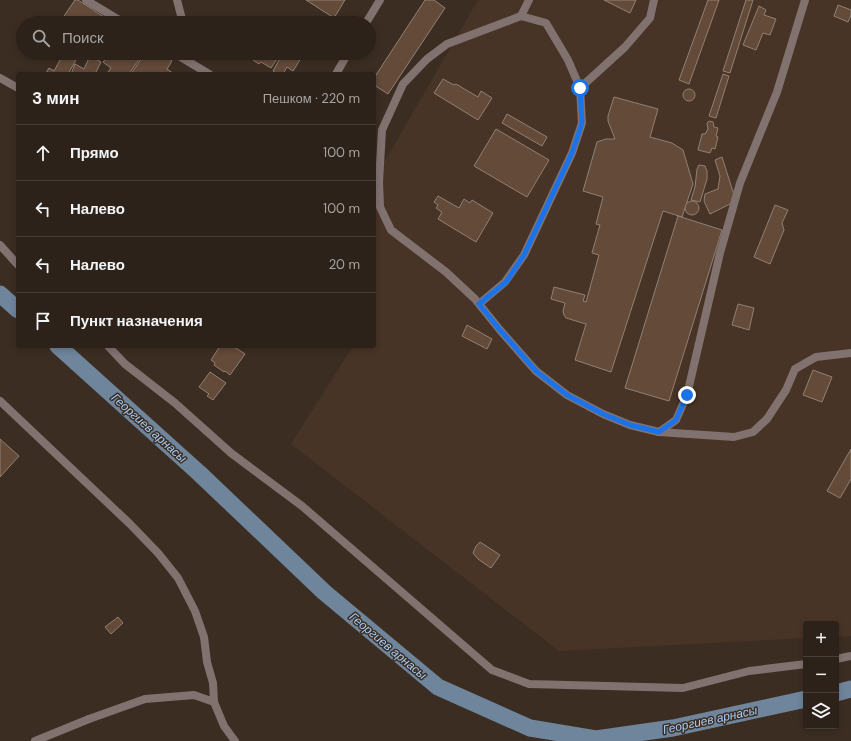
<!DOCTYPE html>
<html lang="ru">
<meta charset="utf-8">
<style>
:root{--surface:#2d221a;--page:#352a23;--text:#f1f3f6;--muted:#a7a4a2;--line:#483f39}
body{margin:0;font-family:"DM Sans",sans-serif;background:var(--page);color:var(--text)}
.controls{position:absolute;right:12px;bottom:12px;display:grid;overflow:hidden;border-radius:4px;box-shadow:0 2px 6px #0003}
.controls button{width:36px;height:36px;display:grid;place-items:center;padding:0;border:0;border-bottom:1px solid var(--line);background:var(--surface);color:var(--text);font:20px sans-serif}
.stop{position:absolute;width:12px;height:12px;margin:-9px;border:3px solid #1a73e8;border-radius:50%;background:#fff}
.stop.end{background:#1a73e8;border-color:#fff;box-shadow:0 1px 4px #0008}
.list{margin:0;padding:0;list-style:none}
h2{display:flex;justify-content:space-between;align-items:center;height:52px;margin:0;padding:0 16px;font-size:17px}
h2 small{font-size:13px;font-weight:400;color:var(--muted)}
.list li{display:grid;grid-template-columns:26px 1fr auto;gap:12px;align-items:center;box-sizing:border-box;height:56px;padding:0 16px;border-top:1px solid var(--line)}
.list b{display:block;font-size:15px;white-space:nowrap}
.list em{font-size:13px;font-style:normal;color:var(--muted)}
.icon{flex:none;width:22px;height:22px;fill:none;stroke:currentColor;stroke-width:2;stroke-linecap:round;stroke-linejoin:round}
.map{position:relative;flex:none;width:851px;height:741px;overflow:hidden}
.search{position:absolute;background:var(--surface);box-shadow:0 2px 6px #0003;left:16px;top:16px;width:360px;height:44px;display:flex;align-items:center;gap:10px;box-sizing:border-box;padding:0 14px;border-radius:22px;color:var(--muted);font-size:15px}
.panel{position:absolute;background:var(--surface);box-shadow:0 2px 6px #0003;left:16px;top:72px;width:360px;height:276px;border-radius:4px}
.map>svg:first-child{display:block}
</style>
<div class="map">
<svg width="851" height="741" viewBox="0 0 851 741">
<rect width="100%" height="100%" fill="#3c2d23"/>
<!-- built -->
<path fill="#483426" d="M 478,0 L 851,0 L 851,636 L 836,637 L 836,624 L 806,624 L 806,638 L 559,651 L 291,444 L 353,346 L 374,346 L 374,180 Z"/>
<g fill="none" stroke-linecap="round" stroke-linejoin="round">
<!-- canal -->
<g stroke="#6f859c" stroke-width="17">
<path d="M 0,294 L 18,310"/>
<path d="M 58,346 L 199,473 L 324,592 L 438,687 L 530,728 L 596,739 L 673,728 L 806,699"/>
<path d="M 836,693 L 851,689"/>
</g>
</g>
<!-- building -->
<g fill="#634a39" stroke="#918074">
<path d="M 75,0 L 78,0 L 104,17 L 100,23 L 54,23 L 60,22 Z"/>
<path d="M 306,0 L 345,0 L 334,18 Z"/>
<path d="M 425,0 L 434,0 L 445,8 L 388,94 L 374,85 L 374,78 Z"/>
<path d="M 604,0 L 636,0 L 630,13 Z"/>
<path d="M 708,0 L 719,0 L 689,84 L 679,80 Z"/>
<path d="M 746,0 L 753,0 L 730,73 L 723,71 Z"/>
<path d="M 838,5 L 851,10 L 851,15 L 848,22 L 834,16 Z"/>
<path d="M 759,6 L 766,10 L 764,15 L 776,19 L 770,35 L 763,33 L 756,50 L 743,45 Z"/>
<path d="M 64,53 L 76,60 L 68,74 L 46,73 L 49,68 L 54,71 Z"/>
<path d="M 106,53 L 143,53 L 129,74 L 112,74 L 108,72 L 111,68 L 103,62 L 106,59 L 103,57 Z"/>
<path d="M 145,53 L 160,53 L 172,61 L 167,69 L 174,74 L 131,74 Z"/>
<path d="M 257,53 L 281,53 L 271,68 L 261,62 L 259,64 L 253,60 Z"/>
<path d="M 283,53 L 299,53 L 303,55 L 293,71 L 287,67 L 283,74 L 278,74 L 273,71 Z"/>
<path d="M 90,56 L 101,62 L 95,74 L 71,74 L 75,64 L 84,69 Z"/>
<path d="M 723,74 L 729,76 L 716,118 L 709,116 Z"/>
<path d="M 443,79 L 454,85 L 456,84 L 478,97 L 481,91 L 492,98 L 478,120 L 434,93 Z"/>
<circle cx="689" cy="95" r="6"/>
<path d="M 614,97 L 658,109 L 650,137 L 672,143 L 683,150 L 693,184 L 682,217 L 663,211 L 611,372 L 575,360 L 586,324 L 566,318 L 564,315 L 563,311 L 565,303 L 551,299 L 554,287 L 585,295 L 583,301 L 586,302 L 599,255 L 592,253 L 600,225 L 596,224 L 603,197 L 583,191 L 597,142 L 606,139 L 615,139 L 608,121 L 608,116 Z"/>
<path d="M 507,114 L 547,137 L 542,146 L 502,123 Z"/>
<path d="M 709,121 L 713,122 L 714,127 L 718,128 L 716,136 L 718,137 L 715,149 L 712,148 L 710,153 L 698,150 L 702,134 L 705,134 L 708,129 L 707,123 Z"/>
<path d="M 496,129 L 549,160 L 527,197 L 474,166 Z"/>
<path d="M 722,157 L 734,195 L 732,203 L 710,214 L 704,201 L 705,194 L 718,189 L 720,176 L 715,160 Z"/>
<path d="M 699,165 L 705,166 L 707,171 L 707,179 L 700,202 L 691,200 L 695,187 L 697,169 Z"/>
<path d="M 438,196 L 459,208 L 464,199 L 470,203 L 472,200 L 493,213 L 476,242 L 438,219 L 442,212 L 436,208 L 438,205 L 434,202 Z"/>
<circle cx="692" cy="208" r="7"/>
<path d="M 775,205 L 788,210 L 782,223 L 784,230 L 770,264 L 754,257 Z"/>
<path d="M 678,216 L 722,230 L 669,401 L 625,388 Z"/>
<path d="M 738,304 L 754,308 L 749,330 L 732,325 Z"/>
<path d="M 467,325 L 492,339 L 487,349 L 462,336 Z"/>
<path d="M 220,346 L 233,346 L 245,354 L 230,375 L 225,371 L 224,372 L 214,365 L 215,363 L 211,360 Z"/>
<path d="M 813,370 L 832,377 L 822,402 L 803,395 Z"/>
<path d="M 210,372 L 226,383 L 213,400 L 207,396 L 209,394 L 199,387 Z"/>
<path d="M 0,439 L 19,456 L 0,477 Z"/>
<path d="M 851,449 L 851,479 L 840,498 L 827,491 Z"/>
<path d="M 480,542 L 500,555 L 491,568 L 478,559 L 473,553 L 476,546 Z"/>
<path d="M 118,617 L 123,623 L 111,634 L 105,627 Z"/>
</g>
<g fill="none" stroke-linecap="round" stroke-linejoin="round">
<!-- service -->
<g stroke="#817270" stroke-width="8">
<path d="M 521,16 L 529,0"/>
<path d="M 580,88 L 625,47 L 650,18 L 654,0"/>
<path d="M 479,304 L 505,282 L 524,255 L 572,153 L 582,123 L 580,88 L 568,60 L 546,23 L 521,16 L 447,44 L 427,59 L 403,84 L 382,130 L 379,182 L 380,207 L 391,230 L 446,272 L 475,299 L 500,330 L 536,371 L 567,395 L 603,414 L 630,425 L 659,432 L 676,420 L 687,395 L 720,253 L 740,183 L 777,92 L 805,0"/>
<path d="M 659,432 L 734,437 L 753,432 L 767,419 L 786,390 L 795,369 L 816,357 L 851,353"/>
<path d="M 35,741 L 89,719"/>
</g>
<!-- minor -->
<g stroke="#817270" stroke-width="8">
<path d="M 86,0 L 124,23"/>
<path d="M 177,0 L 183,23"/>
<path d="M 366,23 L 380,0"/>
<path d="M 174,53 L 209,74"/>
<path d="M 336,74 L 348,53"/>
<path d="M 0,78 L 18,88"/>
<path d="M 0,245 L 18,265"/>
<path d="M 108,346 L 125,364 L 175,403 L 231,453 L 302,506 L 492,670 L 529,684 L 683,688 L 749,671 L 806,664"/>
<path d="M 0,401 L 130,524 L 158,553 L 178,578 L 195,611 L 204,637 L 207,662 L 213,683 L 214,702 L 224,726 L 235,741"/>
<path d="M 836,659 L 851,656"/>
<path d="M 89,719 L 145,699 L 194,695 L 214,702"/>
</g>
</g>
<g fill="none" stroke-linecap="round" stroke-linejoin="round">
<!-- route -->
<path stroke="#1a73e8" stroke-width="5" d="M 580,88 L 582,123 L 572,153 L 524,255 L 506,282 L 479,304 L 500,330 L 536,371 L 567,395 L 603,414 L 630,425 L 659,432 L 676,420 L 687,395"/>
</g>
<g text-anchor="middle" stroke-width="3" stroke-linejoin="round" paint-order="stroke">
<!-- water labels -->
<g font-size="12" font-style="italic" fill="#a4cdf7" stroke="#3c2d23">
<text transform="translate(149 428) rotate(42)" y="4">Георгиев арнасы</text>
<text transform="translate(388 646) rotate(40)" y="4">Георгиев арнасы</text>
<text transform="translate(710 720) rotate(-12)" y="4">Георгиев арнасы</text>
</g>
</g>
</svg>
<div class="controls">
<button>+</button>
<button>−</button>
<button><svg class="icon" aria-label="layers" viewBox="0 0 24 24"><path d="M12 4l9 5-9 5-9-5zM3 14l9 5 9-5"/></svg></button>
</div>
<div class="stop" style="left:580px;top:88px"></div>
<div class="stop end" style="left:687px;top:395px"></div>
<div class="search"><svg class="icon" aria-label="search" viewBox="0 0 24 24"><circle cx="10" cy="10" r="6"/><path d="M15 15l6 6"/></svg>Поиск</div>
<section class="panel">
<h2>3 мин<small>Пешком · 220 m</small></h2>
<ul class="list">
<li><svg class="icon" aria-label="ahead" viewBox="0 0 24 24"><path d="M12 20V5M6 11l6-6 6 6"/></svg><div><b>Прямо</b></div><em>100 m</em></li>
<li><svg class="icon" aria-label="left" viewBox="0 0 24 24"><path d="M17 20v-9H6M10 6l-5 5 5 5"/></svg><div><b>Налево</b></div><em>100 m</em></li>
<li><svg class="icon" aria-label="left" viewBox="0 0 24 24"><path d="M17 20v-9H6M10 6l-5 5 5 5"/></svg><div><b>Налево</b></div><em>20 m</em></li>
<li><svg class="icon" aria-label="arrive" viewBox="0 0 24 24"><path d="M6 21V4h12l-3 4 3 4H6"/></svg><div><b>Пункт назначения</b></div></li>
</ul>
</section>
</div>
